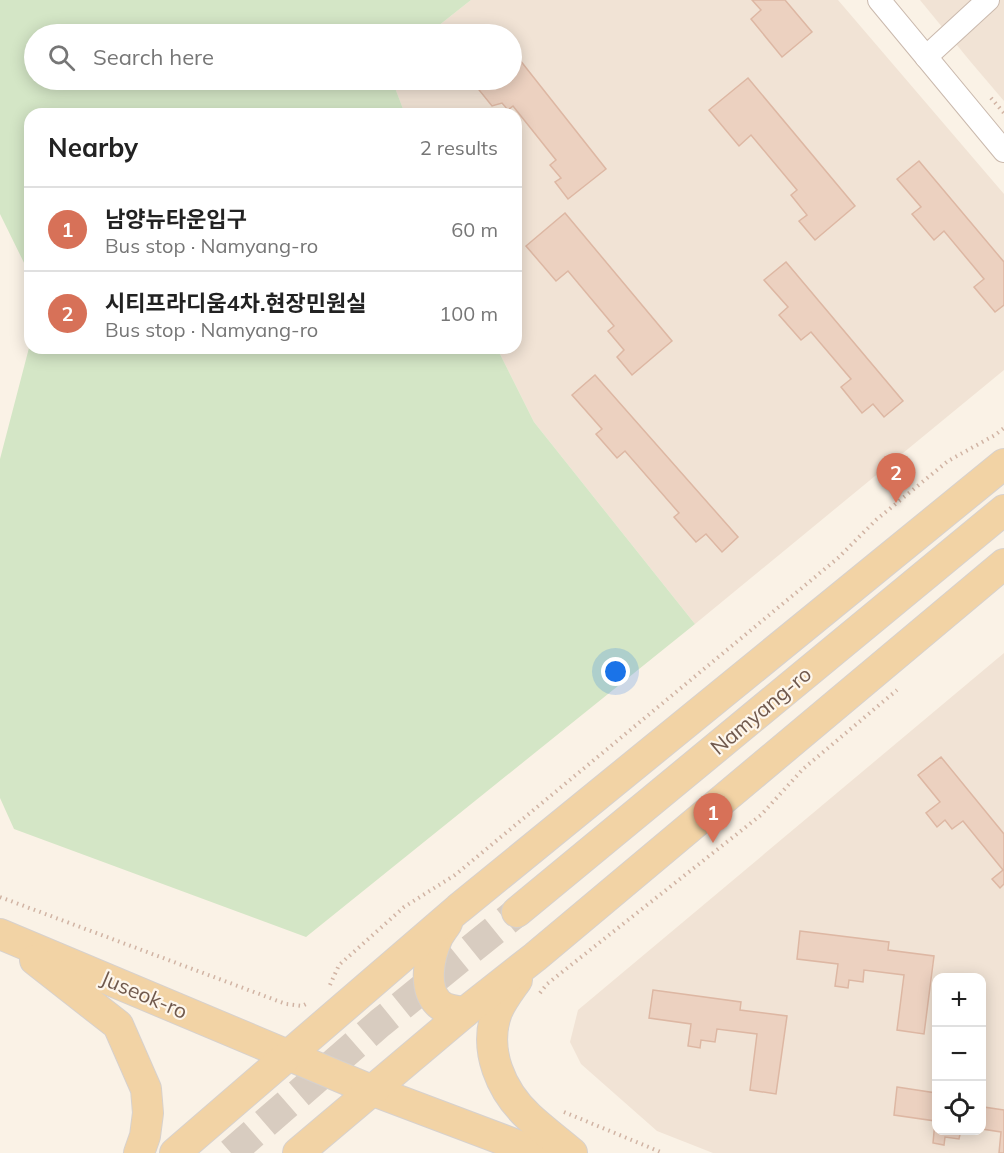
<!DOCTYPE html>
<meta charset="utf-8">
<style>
:root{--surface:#fff;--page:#f2f2f2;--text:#222;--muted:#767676;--line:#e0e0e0;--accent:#d77158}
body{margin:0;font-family:Mulish,"Noto Sans KR",sans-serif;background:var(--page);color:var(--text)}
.controls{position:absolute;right:18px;bottom:18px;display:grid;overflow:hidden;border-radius:12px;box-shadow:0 3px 15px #0003}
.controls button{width:54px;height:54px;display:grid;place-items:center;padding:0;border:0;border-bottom:2px solid var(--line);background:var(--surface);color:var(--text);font:30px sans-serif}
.you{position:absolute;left:616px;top:672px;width:21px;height:21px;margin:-15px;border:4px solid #fff;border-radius:50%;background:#1a73e8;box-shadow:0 0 0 9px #1a73e833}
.badge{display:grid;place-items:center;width:39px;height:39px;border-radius:50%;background:var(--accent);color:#fff;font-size:20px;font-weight:700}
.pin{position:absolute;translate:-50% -50px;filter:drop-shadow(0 2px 3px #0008)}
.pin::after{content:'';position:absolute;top:32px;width:21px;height:18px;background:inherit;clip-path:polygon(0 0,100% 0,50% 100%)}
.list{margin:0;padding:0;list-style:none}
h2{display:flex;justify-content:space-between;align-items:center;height:78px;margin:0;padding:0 24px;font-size:26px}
h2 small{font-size:20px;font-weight:400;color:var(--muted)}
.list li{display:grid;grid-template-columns:39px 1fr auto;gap:18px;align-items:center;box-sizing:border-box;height:84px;padding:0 24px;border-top:2px solid var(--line)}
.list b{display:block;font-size:22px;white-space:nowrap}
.list p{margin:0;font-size:20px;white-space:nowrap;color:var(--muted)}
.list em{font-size:20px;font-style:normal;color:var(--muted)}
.icon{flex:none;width:33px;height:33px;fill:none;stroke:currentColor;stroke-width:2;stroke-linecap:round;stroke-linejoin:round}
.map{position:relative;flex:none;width:1004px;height:1153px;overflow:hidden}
.search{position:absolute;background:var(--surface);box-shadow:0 3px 15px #0003;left:24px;top:24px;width:498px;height:66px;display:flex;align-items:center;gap:15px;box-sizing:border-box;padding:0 21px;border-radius:33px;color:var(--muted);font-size:22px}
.panel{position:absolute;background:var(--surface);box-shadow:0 3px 15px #0003;left:24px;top:108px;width:498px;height:246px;border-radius:18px}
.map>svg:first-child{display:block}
</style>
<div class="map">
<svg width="1004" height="1153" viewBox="0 0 1004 1153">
<rect width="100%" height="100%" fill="#faf2e6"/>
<!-- residential -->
<g fill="#f1e3d5" fill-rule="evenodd">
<path d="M 471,0 L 838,0 L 1004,194 L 1004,370 L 695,624 L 534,422 L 497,348 L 516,348 L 516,114 L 405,114 L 392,80 L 512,80 L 512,34 L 428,34 Z"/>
<path d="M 920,0 L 1004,0 L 1004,101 L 970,61 Z"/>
<path d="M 1004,653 L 1004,1153 L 713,1153 L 657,1131 L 581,1064 L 570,1042 L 578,1010 ZM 936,978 L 982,978 L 982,1130 L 936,1130 Z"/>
</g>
<!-- green -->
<g fill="#d4e6c6">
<path d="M 0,0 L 471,0 L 428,34 L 34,34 L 34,80 L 392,80 L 405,114 L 30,114 L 30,275 L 0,214 Z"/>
<path d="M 30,344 L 30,348 L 497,348 L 534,422 L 695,624 L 306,937 L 14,829 L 0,798 L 0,459 Z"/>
</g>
<!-- building -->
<g fill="#ecd1c0" stroke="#ddb7a3" stroke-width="1.5">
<path d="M 752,0 L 785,0 L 812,32 L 782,57 L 751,19 L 761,10 Z"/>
<path d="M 512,50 L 606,169 L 568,199 L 555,182 L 561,178 L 550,165 L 556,160 L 513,106 L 508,110 L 502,103 L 492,106 L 471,80 L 512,80 Z"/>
<path d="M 748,78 L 855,206 L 815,240 L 799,221 L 807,215 L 791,195 L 797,190 L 751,135 L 739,146 L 709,110 Z"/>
<path d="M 919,161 L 1004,262 L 1004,305 L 995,312 L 974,287 L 984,279 L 944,231 L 934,240 L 912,214 L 921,207 L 897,179 Z"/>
<path d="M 565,213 L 672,341 L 632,375 L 617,357 L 624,350 L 608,331 L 614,326 L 568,271 L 556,281 L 526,246 Z"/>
<path d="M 786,262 L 903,401 L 884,417 L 873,404 L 862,413 L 841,387 L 851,379 L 811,332 L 801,340 L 779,315 L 788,307 L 764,280 Z"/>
<path d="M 595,375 L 738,537 L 722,552 L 706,534 L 696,542 L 674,517 L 679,513 L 625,451 L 617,458 L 596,434 L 602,429 L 572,395 Z"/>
<path d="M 941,757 L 1004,834 L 1004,884 L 1000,888 L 992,879 L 1003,870 L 963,821 L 952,829 L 945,820 L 937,827 L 926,813 L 940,802 L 918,775 Z"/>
<path d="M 800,931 L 889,942 L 888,950 L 934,956 L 924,1034 L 897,1030 L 904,975 L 864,970 L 863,982 L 849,980 L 848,988 L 835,986 L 838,964 L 797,959 Z"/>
<path d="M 653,990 L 741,1002 L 740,1010 L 787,1016 L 776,1094 L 750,1090 L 757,1034 L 717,1029 L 715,1042 L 701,1040 L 700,1048 L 688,1046 L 691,1024 L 649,1018 Z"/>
<path d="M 897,1087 L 936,1093 L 936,1130 L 961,1130 L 959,1139 L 945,1137 L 944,1145 L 933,1143 L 935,1121 L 894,1115 Z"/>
<path d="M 982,1099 L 985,1099 L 984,1107 L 1004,1110 L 1004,1153 L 999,1153 L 1001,1132 L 982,1129 Z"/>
</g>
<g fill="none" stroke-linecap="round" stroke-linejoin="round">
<!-- major-tunnel -->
<path stroke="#d8ccc0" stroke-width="30" stroke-dasharray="30 15" stroke-linecap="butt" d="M 231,1153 L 380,1023 L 517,912"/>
<defs>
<g id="minor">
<path d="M 879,0 L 1004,151"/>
<path d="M 926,57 L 988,0"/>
</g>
<g id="major">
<path d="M 517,912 L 1004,510"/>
<path d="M 447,923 C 444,928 439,934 437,939 C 429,957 423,988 438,1003 C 445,1010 455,1011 465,1012"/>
<path d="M 0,934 L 371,1090 L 538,1153"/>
<path d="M 35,960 L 118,1025 L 146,1089 L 148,1113 L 145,1136 L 139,1153"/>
<path d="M 517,980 C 510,990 502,1000 497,1012 C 483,1050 501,1091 529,1117 C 543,1130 558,1141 572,1153"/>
<path d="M 175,1153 L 458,909 L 1004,464"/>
<path d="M 298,1153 L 465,1012 L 535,957 L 1004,564"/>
</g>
</defs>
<!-- minor casing -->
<use href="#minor" stroke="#cab9ad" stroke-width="24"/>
<!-- major casing -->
<use href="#major" stroke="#d7d1cd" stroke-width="32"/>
<!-- path -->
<g stroke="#d1b4a4" stroke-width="4" stroke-dasharray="1.5 4.5" stroke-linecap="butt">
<path d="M 991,98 L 1004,113"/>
<path d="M 0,897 L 286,1004 L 302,1006 L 308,1003"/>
<path d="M 330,985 L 339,965 L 404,907 L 455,875 L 838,558 L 876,520 L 948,461 L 995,435 L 1004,428"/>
<path d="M 540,993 L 547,984 L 761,815 L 803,769 L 897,690"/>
<path d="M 564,1112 L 663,1153"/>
</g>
<!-- minor -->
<use href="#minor" stroke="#fff" stroke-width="22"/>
<!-- major -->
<use href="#major" stroke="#f2d3a5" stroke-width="30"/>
</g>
<g text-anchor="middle" stroke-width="4.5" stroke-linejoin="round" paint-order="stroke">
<!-- street labels -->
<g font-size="21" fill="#70594d" stroke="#fdf6ec">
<text transform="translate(761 711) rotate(-40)" y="7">Namyang-ro</text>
<text transform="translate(144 995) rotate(23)" y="7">Juseok-ro</text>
</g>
</g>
</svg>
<div class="controls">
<button>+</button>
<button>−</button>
<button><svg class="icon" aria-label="locate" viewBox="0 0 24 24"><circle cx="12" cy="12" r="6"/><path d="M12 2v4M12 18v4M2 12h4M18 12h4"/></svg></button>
</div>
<div class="you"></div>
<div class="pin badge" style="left:713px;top:843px">1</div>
<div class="pin badge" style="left:896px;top:503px">2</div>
<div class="search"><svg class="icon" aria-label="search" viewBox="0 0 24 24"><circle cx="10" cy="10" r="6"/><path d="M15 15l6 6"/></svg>Search here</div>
<section class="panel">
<h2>Nearby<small>2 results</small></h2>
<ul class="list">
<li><span class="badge">1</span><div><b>남양뉴타운입구</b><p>Bus stop · Namyang-ro</p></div><em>60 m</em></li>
<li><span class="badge">2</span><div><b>시티프라디움4차.현장민원실</b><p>Bus stop · Namyang-ro</p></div><em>100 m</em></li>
</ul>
</section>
</div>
